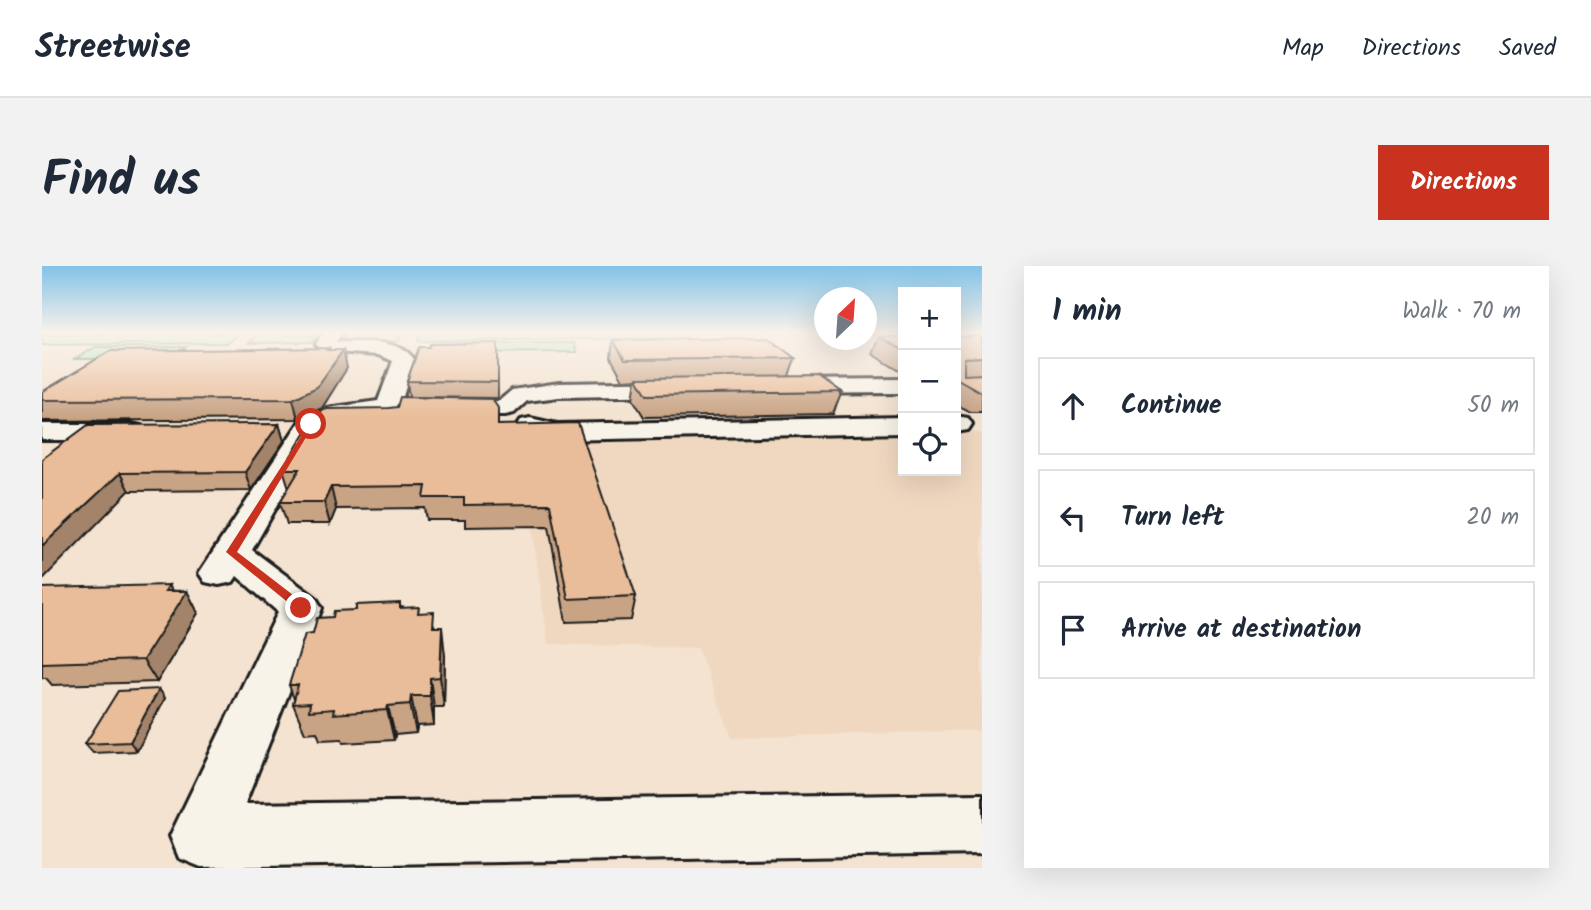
<!DOCTYPE html>
<meta charset="utf-8">
<style>
:root{--surface:#fff;--page:#f2f2f3;--text:#1f2937;--muted:#747a83;--line:#e0e1e3;--accent:#c8321e}
body{margin:0;font-family:Kalam,sans-serif;background:var(--page);color:var(--text)}
.controls{position:absolute;right:21px;top:21px;display:grid;overflow:hidden;border-radius:0px;box-shadow:0 7px 28px #0002}
.controls button{width:63px;height:63px;display:grid;place-items:center;padding:0;border:0;border-bottom:2px solid var(--line);background:var(--surface);color:var(--text);font:35px sans-serif}
.compass{position:absolute;left:772px;top:21px;width:63px;height:63px;border-radius:50%;background:var(--surface);box-shadow:0 7px 28px #0002;rotate:25deg}
.stop{position:absolute;width:21px;height:21px;margin:-16px;border:5px solid #c8321e;border-radius:50%;background:#fff}
.stop.end{background:#c8321e;border-color:#fff;box-shadow:0 2px 7px #0008}
.list{margin:0;padding:0;list-style:none}
h2{display:flex;justify-content:space-between;align-items:center;height:91px;margin:0;padding:0 28px;font-size:30px}
h2 small{font-size:23px;font-weight:400;color:var(--muted)}
.list li{display:grid;grid-template-columns:46px 1fr auto;gap:21px;align-items:center;box-sizing:border-box;height:98px;margin:0 14px 14px;padding:0 14px;border:2px solid var(--line);border-radius:0px}
.list b{display:block;font-size:26px;white-space:nowrap}
.list em{font-size:23px;font-style:normal;color:var(--muted)}
.icon{flex:none;width:38px;height:38px;fill:none;stroke:currentColor;stroke-width:2;stroke-linecap:round;stroke-linejoin:round}
.map{position:relative;flex:none;width:940px;height:602px;overflow:hidden;border-radius:0px}
header{display:flex;align-items:center;gap:42px;box-sizing:border-box;height:98px;padding:0 35px;background:var(--surface);border-bottom:2px solid var(--line)}
header strong{font-size:33px}
nav{display:flex;gap:38px;margin-inline-start:auto;font-size:24px}
.intro{display:flex;align-items:center;justify-content:space-between;box-sizing:border-box;height:168px;padding:0 42px}
h1{margin:0;font-size:49px}
.button{padding:18px 32px;border-radius:0px;background:var(--accent);color:#fff;font-size:24px;font-weight:700}
main{display:flex;gap:42px;padding:0 42px}
aside{flex:1;background:var(--surface);border-radius:0px;box-shadow:0 7px 28px #0002}
.map>svg:first-child{display:block}
</style>
<header>
<strong>Streetwise</strong>
<nav><a>Map</a><a>Directions</a><a>Saved</a></nav>
</header>
<div class="intro"><h1>Find us</h1><a class="button">Directions</a></div>
<main>
<div class="map">
<svg width="940" height="602" viewBox="0 0 940 602">
<rect width="100%" height="100%" fill="#f3e3d0"/>
<filter id="ink" filterUnits="userSpaceOnUse"><feTurbulence type="fractalNoise" baseFrequency=".0143" numOctaves="2"/><feDisplacementMap in="SourceGraphic" scale="14" xChannelSelector="R" yChannelSelector="G"/><feConvolveMatrix kernelMatrix="1 2 1 2 8 2 1 2 1" color-interpolation-filters="sRGB"/></filter>
<g filter="url(#ink)">
<!-- built -->
<path fill="#f0d8c0" d="M 914,167 L 940,167 L 940,464 L 690,472 L 656,382 L 506,378 L 478,171 L 861,168 L 861,205 L 914,205 Z"/>
<!-- green -->
<g fill="#a3ebb9" stroke="#60846a" stroke-width="2">
<path d="M 198,67 L 186,77 L 0,79 L 0,69 Z"/>
<path d="M 217,67 L 274,70 L 270,76 L 207,77 Z"/>
<path d="M 311,67 L 360,67 L 357,75 L 296,76 L 302,70 Z"/>
<path d="M 378,67 L 640,67 L 645,72 L 376,75 Z"/>
<path d="M 532,77 L 535,86 L 391,87 L 393,78 Z"/>
<path d="M 54,81 L 144,81 L 128,92 L 33,93 Z"/>
</g>
<g fill="none" stroke-linecap="round" stroke-linejoin="round">
<defs>
<g id="minor">
<path d="M 281,67 L 300,67 L 294,76 C 318,77 356,71 372,93 L 360,134 L 457,135 L 470,124 L 517,117 L 643,115 L 651,117 L 654,122 L 651,127 L 643,129 L 517,131 L 485,135 L 472,147 L 463,149 C 411,149 324,140 279,163 L 210,284 L 274,332 L 280,342 L 203,538 L 940,528 L 940,588 L 159,601 L 137,592 L 128,570 L 236,346 L 195,310 L 191,316 L 177,319 L 163,316 L 157,307 L 260,152 L 285,142 L 336,135 L 351,95 L 336,89 L 280,85 L 274,78 Z"/>
<path d="M 861,113 L 861,127 L 739,128 L 731,126 L 728,121 L 731,116 L 739,114 Z"/>
<path d="M 914,150 L 926,152 L 930,158 L 926,164 L 914,166 Z"/>
<path d="M 861,151 L 861,167 L 515,174 L 479,166 L 475,160 L 479,154 L 488,152 L 515,158 Z"/>
<path d="M 0,158 L 90,158 L 99,160 L 103,166 L 99,172 L 90,174 L 0,174 Z"/>
</g>
</defs>
<!-- minor casing -->
<use href="#minor" stroke="#1c1c1c" stroke-width="6"/>
<!-- minor -->
<use href="#minor" fill="#f7f3e8" fill-rule="evenodd"/>
</g>
<!-- wall -->
<g fill="#c8a384" stroke="#1c1c1c" stroke-width="2">
<path d="M 940,70 L 940,146 L 928,146 L 914,138 L 914,71 Z"/>
<path d="M 837,71 L 861,71 L 861,107 L 830,88 Z"/>
<path d="M 571,74 L 753,92 L 747,110 L 800,126 L 791,148 L 602,151 L 591,133 L 594,113 L 581,114 L 569,92 Z"/>
<path d="M 456,77 L 456,132 L 367,131 L 365,115 Z"/>
<path d="M 287,82 L 287,84 L 305,102 L 280,142 L 256,153 L 0,155 L 0,126 Z"/>
<path d="M 237,158 L 242,175 L 209,224 L 87,225 L 0,193 Z"/>
<path d="M 456,159 L 594,330 L 589,354 L 524,356 L 507,260 L 423,261 L 423,254 L 385,254 L 383,242 L 294,243 L 288,258 L 245,258 L 238,236 L 247,222 L 241,203 Z"/>
<path d="M 0,322 L 145,325 L 156,347 L 115,416 L 10,419 L 4,412 L 0,412 Z"/>
<path d="M 359,341 L 377,347 L 394,361 L 403,390 L 402,441 L 392,441 L 392,459 L 375,460 L 374,467 L 353,469 L 352,474 L 301,477 L 300,473 L 278,474 L 275,466 L 263,467 L 251,438 L 252,433 L 247,419 L 271,367 L 291,351 Z"/>
<path d="M 117,423 L 123,432 L 95,485 L 51,487 L 43,478 Z"/>
</g>
<!-- shaded-wall -->
<g fill="#a3846b" stroke="#1c1c1c" stroke-width="2">
<path d="M 287,82 L 291,99 L 301,84 L 305,102 L 280,142 L 256,153 L 251,133 Z"/>
<path d="M 237,158 L 242,175 L 209,224 L 203,206 Z"/>
<path d="M 78,207 L 87,225 L 0,314 L 0,280 Z"/>
<path d="M 289,221 L 294,243 L 288,258 L 282,236 Z"/>
<path d="M 127,319 L 137,338 L 145,325 L 156,347 L 115,416 L 101,394 L 123,325 Z"/>
<path d="M 400,361 L 403,390 L 402,441 L 398,411 Z"/>
<path d="M 388,412 L 392,441 L 392,459 L 388,430 Z"/>
<path d="M 117,423 L 123,432 L 95,485 L 88,476 Z"/>
<path d="M 369,430 L 375,460 L 374,467 L 368,438 Z"/>
<path d="M 346,440 L 353,469 L 352,474 L 345,444 Z"/>
</g>
<!-- building -->
<g fill="#e9bd99" stroke="#1c1c1c" stroke-width="2">
<path d="M 940,70 L 940,91 L 922,92 L 922,109 L 940,108 L 940,126 L 939,126 L 914,112 L 914,71 Z"/>
<path d="M 837,71 L 861,71 L 861,84 Z"/>
<path d="M 726,72 L 753,92 L 583,94 L 571,74 Z"/>
<path d="M 456,77 L 456,116 L 365,115 L 377,81 L 387,81 L 388,78 Z"/>
<path d="M 287,82 L 285,84 L 301,84 L 275,121 L 251,133 L 0,134 L 0,126 L 68,85 Z"/>
<path d="M 777,110 L 800,126 L 605,129 L 595,112 Z"/>
<path d="M 358,131 L 450,133 L 456,142 L 456,159 L 536,157 L 594,330 L 526,333 L 508,238 L 422,239 L 422,232 L 382,232 L 384,220 L 289,221 L 282,236 L 238,236 L 258,203 L 241,203 L 276,146 L 285,143 L 347,142 L 355,141 Z"/>
<path d="M 237,158 L 203,206 L 78,207 L 0,280 L 0,193 L 46,159 Z"/>
<path d="M 127,319 L 123,325 L 145,325 L 101,394 L 0,397 L 0,322 Z"/>
<path d="M 358,337 L 358,342 L 377,341 L 376,347 L 392,346 L 391,361 L 400,361 L 398,411 L 388,412 L 388,430 L 369,430 L 368,438 L 346,440 L 345,444 L 291,448 L 292,443 L 267,445 L 268,437 L 251,438 L 256,419 L 247,419 L 263,368 L 271,367 L 275,352 L 291,351 L 292,345 L 314,344 L 314,339 Z"/>
<path d="M 117,423 L 88,476 L 43,478 L 76,425 Z"/>
</g>
</g>
<!-- sky -->
<linearGradient id="sky" x2="0" y2="1"><stop stop-color="#82c3e8"/><stop offset="0.44" stop-color="#faf2ea"/><stop offset="1" stop-color="#faf2ea" stop-opacity="0"/></linearGradient>
<rect width="940" height="152" fill="url(#sky)"/>
<!-- route -->
<path fill="#c8321e" d="M 269,155 L 272,158 L 195,286 L 264,339 L 264,346 L 259,347 L 184,286 Z"/>
</svg>
<div class="controls">
<button>+</button>
<button>−</button>
<button><svg class="icon" aria-label="locate" viewBox="0 0 24 24"><circle cx="12" cy="12" r="6"/><path d="M12 2v4M12 18v4M2 12h4M18 12h4"/></svg></button>
</div>
<svg class="compass" viewBox="-18 -18 36 36"><path d="M0-13l5 13h-10z" fill="#e53935"/><path d="M0 13l5-13h-10z" fill="#747a83"/></svg>
<div class="stop" style="left:269px;top:158px"></div>
<div class="stop end" style="left:259px;top:342px"></div>
</div>
<aside>
<h2>1 min<small>Walk · 70 m</small></h2>
<ul class="list">
<li><svg class="icon" aria-label="ahead" viewBox="0 0 24 24"><path d="M12 20V5M6 11l6-6 6 6"/></svg><div><b>Continue</b></div><em>50 m</em></li>
<li><svg class="icon" aria-label="left" viewBox="0 0 24 24"><path d="M17 20v-9H6M10 6l-5 5 5 5"/></svg><div><b>Turn left</b></div><em>20 m</em></li>
<li><svg class="icon" aria-label="arrive" viewBox="0 0 24 24"><path d="M6 21V4h12l-3 4 3 4H6"/></svg><div><b>Arrive at destination</b></div></li>
</ul>
</aside>
</main>
